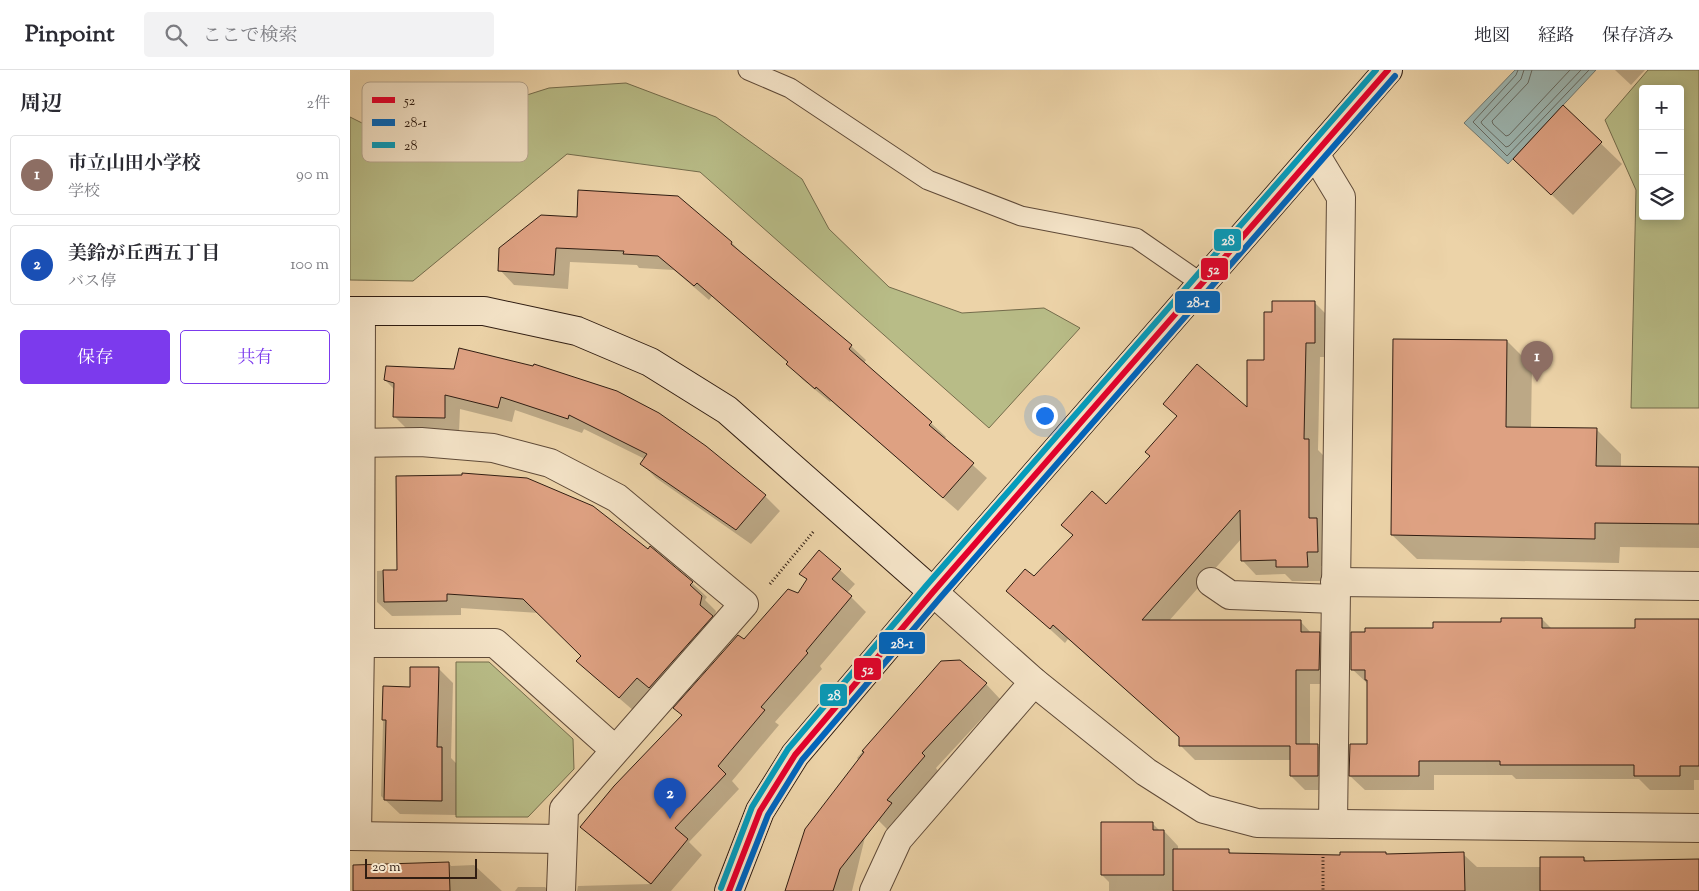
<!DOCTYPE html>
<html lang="ja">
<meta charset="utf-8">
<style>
:root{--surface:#fff;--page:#f2f2f3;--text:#2b2b33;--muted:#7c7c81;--line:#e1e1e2;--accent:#7c3aed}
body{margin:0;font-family:"Sorts Mill Goudy","Noto Serif JP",serif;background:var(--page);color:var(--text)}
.controls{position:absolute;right:15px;top:15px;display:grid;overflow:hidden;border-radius:5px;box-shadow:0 2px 12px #0003}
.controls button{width:45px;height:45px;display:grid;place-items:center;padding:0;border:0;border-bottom:1px solid var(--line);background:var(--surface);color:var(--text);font:25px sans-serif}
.scale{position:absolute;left:15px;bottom:12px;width:112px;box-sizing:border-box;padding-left:5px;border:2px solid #301d12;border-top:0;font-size:14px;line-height:18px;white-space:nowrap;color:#301d12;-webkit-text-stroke:4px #f3e2c6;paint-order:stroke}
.you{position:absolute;left:694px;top:345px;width:18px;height:18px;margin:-12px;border:4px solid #fff;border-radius:50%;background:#1a73e8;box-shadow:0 0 0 8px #1a73e833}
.badge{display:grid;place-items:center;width:32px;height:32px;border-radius:50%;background:var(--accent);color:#fff;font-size:16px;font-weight:700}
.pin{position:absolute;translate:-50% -41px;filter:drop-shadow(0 1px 2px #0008)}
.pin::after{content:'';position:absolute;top:26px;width:18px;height:15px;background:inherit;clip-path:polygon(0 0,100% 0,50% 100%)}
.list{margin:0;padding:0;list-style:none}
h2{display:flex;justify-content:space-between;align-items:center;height:65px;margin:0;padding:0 20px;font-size:21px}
h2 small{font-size:16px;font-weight:400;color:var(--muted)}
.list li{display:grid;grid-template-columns:32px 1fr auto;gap:15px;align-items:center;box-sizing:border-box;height:80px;margin:0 10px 10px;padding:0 10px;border:1px solid var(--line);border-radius:5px}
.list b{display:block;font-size:19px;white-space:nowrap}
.list p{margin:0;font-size:16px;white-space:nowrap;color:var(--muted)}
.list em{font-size:16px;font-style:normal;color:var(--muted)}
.actions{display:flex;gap:10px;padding:15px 20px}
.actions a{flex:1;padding:11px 0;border:1px solid var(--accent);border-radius:5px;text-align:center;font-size:18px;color:var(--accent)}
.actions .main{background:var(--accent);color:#fff}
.icon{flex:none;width:28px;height:28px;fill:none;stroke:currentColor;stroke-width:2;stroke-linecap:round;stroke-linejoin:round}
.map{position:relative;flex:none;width:1349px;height:821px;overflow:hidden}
header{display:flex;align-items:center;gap:30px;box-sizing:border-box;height:70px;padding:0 25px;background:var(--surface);border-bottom:1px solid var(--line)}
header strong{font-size:24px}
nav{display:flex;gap:28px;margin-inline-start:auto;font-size:18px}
.search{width:350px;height:45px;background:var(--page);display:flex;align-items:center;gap:12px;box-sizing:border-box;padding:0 18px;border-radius:5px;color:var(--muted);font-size:19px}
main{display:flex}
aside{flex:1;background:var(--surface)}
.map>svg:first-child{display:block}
</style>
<header>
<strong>Pinpoint</strong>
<div class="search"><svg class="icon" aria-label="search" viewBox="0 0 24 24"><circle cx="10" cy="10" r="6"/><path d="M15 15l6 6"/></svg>ここで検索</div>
<nav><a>地図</a><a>経路</a><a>保存済み</a></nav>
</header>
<main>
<aside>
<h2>周辺<small>2件</small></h2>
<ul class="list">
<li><span class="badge" style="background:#8d6e63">1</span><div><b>市立山田小学校</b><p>学校</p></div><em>90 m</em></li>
<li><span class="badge" style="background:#1a4fb4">2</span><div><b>美鈴が丘西五丁目</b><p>バス停</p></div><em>100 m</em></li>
</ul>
<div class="actions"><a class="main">保存</a><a>共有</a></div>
</aside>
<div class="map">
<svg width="1349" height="821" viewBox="0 0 1349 821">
<rect width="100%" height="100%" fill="#ecd3a8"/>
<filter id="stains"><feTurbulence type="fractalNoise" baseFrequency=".004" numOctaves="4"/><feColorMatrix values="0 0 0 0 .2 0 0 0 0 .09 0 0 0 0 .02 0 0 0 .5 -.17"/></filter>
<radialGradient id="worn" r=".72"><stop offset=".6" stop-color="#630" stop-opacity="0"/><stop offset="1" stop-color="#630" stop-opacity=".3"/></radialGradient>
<!-- green -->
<g fill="#b8bc87" stroke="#746c4c" fill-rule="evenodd">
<path d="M 1298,0 L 1349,0 L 1349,338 L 1281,338 L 1286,120 L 1255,50 ZM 1293,19 L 1330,19 L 1330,146 L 1293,146 Z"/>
<path d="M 276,13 L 366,47 L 452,109 L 479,159 L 539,217 L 612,243 L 694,238 L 730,258 L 639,358 L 350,102 L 217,84 L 63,211 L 0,210 L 0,47 L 20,57 L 117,44 L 199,18 Z"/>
<path d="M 106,592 L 139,592 L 223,669 L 224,699 L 178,747 L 106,747 Z"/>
</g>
<!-- water -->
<path fill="#9cb6b2" stroke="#717972" d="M 1165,0 L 1246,0 L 1158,94 L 1114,53 Z"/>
<!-- shadow -->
<g fill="#0003">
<path d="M 1265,0 L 1295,0 L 1281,15 Z"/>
<path d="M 1213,37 L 1272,94 L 1223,145 L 1185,109 Z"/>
<path d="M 328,127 L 382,173 L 397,188 L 501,276 L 516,290 L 514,293 L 581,353 L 596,367 L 594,369 L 637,408 L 608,441 L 481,331 L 480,332 L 452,309 L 438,294 L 439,293 L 362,226 L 359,230 L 324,200 L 289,198 L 287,195 L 220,192 L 218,219 L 164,215 L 150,200 L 228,149 Z"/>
<path d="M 964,232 L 978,246 L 978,287 L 970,287 L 968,380 L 973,385 L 973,456 L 981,464 L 982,496 L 971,496 L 972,511 L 942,511 L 935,504 L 906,505 L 892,490 L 892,468 L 818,552 L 951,552 L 962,564 L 969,564 L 984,578 L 983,614 L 960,614 L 960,676 L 968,676 L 982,690 L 982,720 L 955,720 L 941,706 L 941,690 L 845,690 L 830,675 L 830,668 L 718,569 L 715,573 L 657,520 L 684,508 L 756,435 L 801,386 L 828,347 L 814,334 L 898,340 L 916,291 L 923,243 Z"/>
<path d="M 1157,271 L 1182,296 L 1181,358 L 1246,359 L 1271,384 L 1271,397 L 1349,398 L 1349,478 L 1270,477 L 1269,493 L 1067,489 L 1042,465 Z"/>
<path d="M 37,298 L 356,377 L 415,426 L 430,441 L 401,474 L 306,408 L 292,394 L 295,389 L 234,359 L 232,363 L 165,340 L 162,352 L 110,339 L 109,362 L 59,361 L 44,346 L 45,320 L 35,310 Z"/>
<path d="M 301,478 L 342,513 L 357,527 L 355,530 L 366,541 L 364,549 L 284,641 L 242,605 L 232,586 L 189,543 L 111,538 L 111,545 L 42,546 L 27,532 L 27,501 L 298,481 Z"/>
<path d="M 490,500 L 505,514 L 497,523 L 516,542 L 470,596 L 472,599 L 425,652 L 429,655 L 382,711 L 389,719 L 339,772 L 352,785 L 321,821 L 227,821 L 228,816 L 300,814 L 247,771 L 232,757 L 333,646 L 394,571 L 449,525 L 457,510 L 451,504 Z"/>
<path d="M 1192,549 L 1202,559 L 1286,559 L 1349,555 L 1349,710 L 1344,710 L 1344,720 L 1300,720 L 1289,709 L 1166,709 L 1162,705 L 1084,705 L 1084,720 L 1015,720 L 1000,706 L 1018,676 L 1018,614 L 1002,599 L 1085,559 Z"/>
<path d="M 591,592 L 636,614 L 650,629 L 586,698 L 588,701 L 538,760 L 524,746 L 523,734 L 502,821 L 436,821 L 509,690 L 507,688 Z"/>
<path d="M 88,598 L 103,613 L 101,688 L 106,693 L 106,745 L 50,744 L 31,726 L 34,618 L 61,618 Z"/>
<path d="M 802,753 L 810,761 L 814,761 L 828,776 L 828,780 L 878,780 L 882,784 L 992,786 L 1113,784 L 1127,797 L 1191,797 L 1234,788 L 1238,792 L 1349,791 L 1349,821 L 759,821 L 759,812 L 752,805 Z"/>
<path d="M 99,793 L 101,796 L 124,795 L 152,821 L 28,821 Z"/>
<path d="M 168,817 L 195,817 L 199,821 L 165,821 Z"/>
</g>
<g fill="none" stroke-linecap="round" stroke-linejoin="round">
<!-- shore -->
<g stroke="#666a62" stroke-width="1">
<path d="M 1168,0 L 1166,5 L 1123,52 L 1157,86 L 1239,0"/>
<path d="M 1174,0 L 1171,9 L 1131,52 L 1132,54 L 1156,77 L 1159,76 L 1231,0"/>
<path d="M 1182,0 L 1178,13 L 1142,51 L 1143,54 L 1156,66 L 1159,65 L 1220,0"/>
</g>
</g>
<!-- building -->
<g fill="#dea182" stroke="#301d12">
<path d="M 1213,35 L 1252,72 L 1201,125 L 1163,89 Z"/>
<path d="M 228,120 L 328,126 L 382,172 L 381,174 L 502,275 L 499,279 L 582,352 L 579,355 L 624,393 L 593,428 L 466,317 L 465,319 L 436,294 L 438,292 L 347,213 L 344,216 L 308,186 L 273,184 L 274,181 L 206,178 L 204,205 L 148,201 L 149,178 L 191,145 L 227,147 Z"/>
<path d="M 922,231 L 965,231 L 965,273 L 956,273 L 954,369 L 959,369 L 959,448 L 967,448 L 968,482 L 957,482 L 958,497 L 926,497 L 926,490 L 891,491 L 890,440 L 792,550 L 951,550 L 951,562 L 970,562 L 969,600 L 946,600 L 946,674 L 968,674 L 968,706 L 940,706 L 940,676 L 829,676 L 829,667 L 703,555 L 700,559 L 656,521 L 675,499 L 684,506 L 723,465 L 711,455 L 742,421 L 756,434 L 800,386 L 795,382 L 827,346 L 813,334 L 847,294 L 897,337 L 897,290 L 914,290 L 914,242 L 922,242 Z"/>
<path d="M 1043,269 L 1157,270 L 1156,357 L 1247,358 L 1246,396 L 1349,397 L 1349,454 L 1245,453 L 1245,469 L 1041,465 Z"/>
<path d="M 109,278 L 183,296 L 184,294 L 267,321 L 309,343 L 356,376 L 416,425 L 386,460 L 290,394 L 297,384 L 219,345 L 218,349 L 151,327 L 148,338 L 95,325 L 95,348 L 43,347 L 44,313 L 34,310 L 36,296 L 104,299 Z"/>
<path d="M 112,403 L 177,408 L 243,436 L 298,479 L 300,476 L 343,512 L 340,515 L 352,526 L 350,535 L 363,546 L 299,618 L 287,608 L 269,628 L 226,591 L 231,586 L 173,529 L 97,524 L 97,531 L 34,532 L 33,500 L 47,500 L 46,406 L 112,405 Z"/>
<path d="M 469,480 L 491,499 L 482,509 L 502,526 L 456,581 L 458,583 L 411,637 L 415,640 L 368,696 L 376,704 L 325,758 L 338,769 L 301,814 L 230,757 L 264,716 L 332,645 L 323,638 L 388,565 L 394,569 L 438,519 L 448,523 L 457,509 L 449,504 Z"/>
<path d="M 1151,548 L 1192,548 L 1192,558 L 1285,558 L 1285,549 L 1349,549 L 1349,696 L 1330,696 L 1330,706 L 1284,706 L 1284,695 L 1150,695 L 1150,691 L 1069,691 L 1069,706 L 999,706 L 1000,674 L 1017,674 L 1017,610 L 1015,610 L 1015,600 L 1001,600 L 1001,562 L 1015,562 L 1015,558 L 1083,558 L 1083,552 L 1151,552 Z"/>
<path d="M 610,590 L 637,613 L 572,683 L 575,686 L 537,730 L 542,733 L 490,799 L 483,821 L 435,821 L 455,759 L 514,682 L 512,681 L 591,591 Z"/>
<path d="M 60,597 L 89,597 L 87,677 L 92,677 L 92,731 L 34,730 L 36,650 L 32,650 L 33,616 L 60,617 Z"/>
<path d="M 751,752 L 803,752 L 803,760 L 814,760 L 814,805 L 751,805 Z"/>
<path d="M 823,779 L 879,779 L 879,783 L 990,785 L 990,782 L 1036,782 L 1036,784 L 1114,782 L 1115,821 L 823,821 Z"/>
<path d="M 1190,787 L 1234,787 L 1234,791 L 1349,789 L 1349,821 L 1190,821 Z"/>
<path d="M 99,792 L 100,821 L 3,821 L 3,795 Z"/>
</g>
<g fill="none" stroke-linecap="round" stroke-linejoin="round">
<defs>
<path id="lane" d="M 398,0 L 440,18 L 578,110 L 671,146 L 786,168 L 851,213"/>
<g id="street">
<path d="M 965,84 L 991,127 L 983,754"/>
<path d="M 0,373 L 71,372 L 143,378 L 200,393 L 267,428 L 394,534 L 214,739 L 211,821"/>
<path d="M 861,512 L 880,525 L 985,529"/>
<path d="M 985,512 L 1349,516"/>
<path d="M 583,522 L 684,612 L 796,702 L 854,739 L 907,753 L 1349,758"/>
<path d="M 0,573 L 145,573 L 264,679"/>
<path d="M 0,766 L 212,769"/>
<path d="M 7,766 L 10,573 L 11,241"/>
<path d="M 524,821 L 548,769 L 684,612"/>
</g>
<g id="secondary">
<path d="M 0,241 L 134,241 L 227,261 L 300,292 L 377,340 L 583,522"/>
<path d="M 379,821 L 410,741 L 445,685 L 583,522 L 1038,0"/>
</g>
</defs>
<!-- lane casing -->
<use href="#lane" stroke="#5f4a38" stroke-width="21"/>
<!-- street casing -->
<use href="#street" stroke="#5f4a38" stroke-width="30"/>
<!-- secondary casing -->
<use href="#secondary" stroke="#301d12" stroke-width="30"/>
<!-- path -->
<g stroke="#301d12" stroke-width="3" stroke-dasharray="1 2.5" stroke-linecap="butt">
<path d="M 420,514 L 464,461"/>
<path d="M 973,787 L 973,821"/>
</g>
<!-- lane -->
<use href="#lane" stroke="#f3e2c6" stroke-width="19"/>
<!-- street -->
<use href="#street" stroke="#f3e2c6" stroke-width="28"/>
<!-- secondary -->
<use href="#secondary" stroke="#f3e2c6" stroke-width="28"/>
<defs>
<path id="bus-1" d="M 379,821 L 410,741 L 445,685 L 583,522 L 1038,0"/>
<path id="bus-2" d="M 388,821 L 418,745 L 452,690 L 590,528 L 1045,6"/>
<path id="bus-3" d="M 371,818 L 402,737 L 438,679 L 576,516 L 1026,0"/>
</defs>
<!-- bus-1 casing -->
<use href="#bus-1" stroke="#f3e2c6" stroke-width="10"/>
<!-- bus-2 casing -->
<use href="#bus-2" stroke="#f3e2c6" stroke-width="10"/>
<!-- bus-3 casing -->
<use href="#bus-3" stroke="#f3e2c6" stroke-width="10"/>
<!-- bus-1 -->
<use href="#bus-1" stroke="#e4002b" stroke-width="6"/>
<!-- bus-2 -->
<use href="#bus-2" stroke="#0065bd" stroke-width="6"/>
<!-- bus-3 -->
<use href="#bus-3" stroke="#059bbb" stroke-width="6"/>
</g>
<!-- legend -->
<rect x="12" y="12" width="166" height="80" rx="8" fill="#f3e2c6" stroke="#b8a790" stroke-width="1"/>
<rect x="22" y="27" width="23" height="6" fill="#e4002b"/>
<rect x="22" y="49" width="23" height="7" fill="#0065bd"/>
<rect x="22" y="72" width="23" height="6" fill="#059bbb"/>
<g font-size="14" fill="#301d12">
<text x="54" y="35">52</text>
<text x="54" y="57">28-1</text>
<text x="54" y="80">28</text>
</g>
<g stroke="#f3e2c6" stroke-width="2">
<rect x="863" y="158" width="29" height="24" rx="5" fill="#059bbb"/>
<rect x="850" y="187" width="29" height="24" rx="5" fill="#e4002b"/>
<rect x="824" y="220" width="47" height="24" rx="5" fill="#0065bd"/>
<rect x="528" y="561" width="48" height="24" rx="5" fill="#0065bd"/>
<rect x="503" y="587" width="29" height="24" rx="5" fill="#e4002b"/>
<rect x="469" y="613" width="29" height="24" rx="5" fill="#059bbb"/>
</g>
<g font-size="14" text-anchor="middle" font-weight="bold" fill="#fff">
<text x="878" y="175">28</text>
<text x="864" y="204">52</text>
<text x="848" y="237">28-1</text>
<text x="552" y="578">28-1</text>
<text x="518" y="604">52</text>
<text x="484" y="630">28</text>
</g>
<rect width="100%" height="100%" filter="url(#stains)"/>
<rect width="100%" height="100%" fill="url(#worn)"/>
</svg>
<div class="controls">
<button>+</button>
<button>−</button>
<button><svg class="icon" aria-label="layers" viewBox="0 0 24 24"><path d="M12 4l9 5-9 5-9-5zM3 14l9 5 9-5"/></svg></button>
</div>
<div class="scale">20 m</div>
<div class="you"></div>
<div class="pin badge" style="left:1187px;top:312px;background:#8d6e63">1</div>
<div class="pin badge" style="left:320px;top:749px;background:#1a4fb4">2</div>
</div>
</main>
